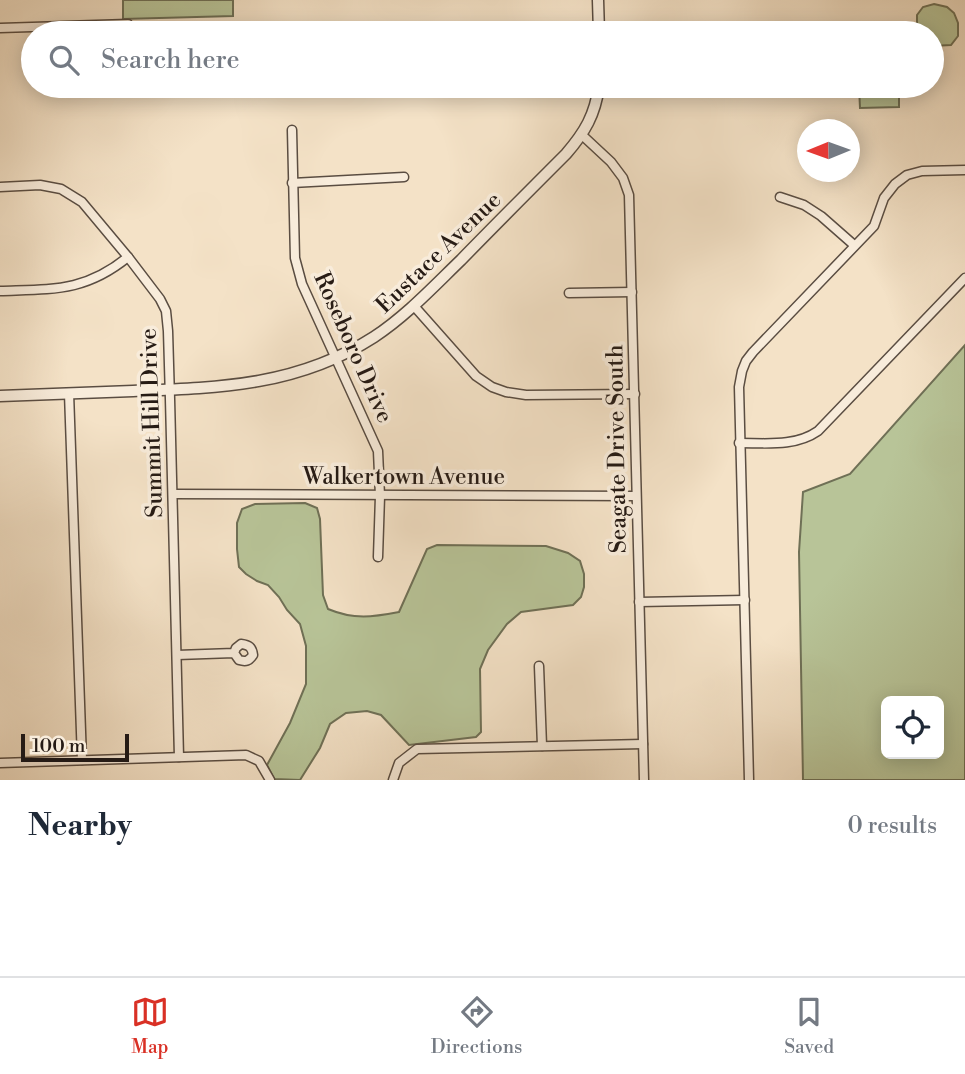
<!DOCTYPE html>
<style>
:root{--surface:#fff;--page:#f6f6f7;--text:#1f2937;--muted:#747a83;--line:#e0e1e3;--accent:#d93025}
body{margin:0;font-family:"Libre Bodoni",serif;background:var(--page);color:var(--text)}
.controls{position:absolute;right:21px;bottom:21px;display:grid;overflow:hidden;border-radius:10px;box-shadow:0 4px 18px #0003}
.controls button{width:63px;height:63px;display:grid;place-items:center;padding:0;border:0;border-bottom:2px solid var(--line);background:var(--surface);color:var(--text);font:35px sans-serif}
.compass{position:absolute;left:797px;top:119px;width:63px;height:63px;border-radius:50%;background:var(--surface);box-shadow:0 4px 18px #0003;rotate:269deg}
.scale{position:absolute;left:21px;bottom:18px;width:108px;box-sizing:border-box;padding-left:7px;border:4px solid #261b15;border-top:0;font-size:19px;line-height:24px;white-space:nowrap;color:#261b15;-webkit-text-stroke:5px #f8ecdb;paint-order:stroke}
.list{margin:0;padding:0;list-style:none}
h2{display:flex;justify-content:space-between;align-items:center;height:91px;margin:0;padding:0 28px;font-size:30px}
h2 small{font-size:23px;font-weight:400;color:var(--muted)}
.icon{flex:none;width:38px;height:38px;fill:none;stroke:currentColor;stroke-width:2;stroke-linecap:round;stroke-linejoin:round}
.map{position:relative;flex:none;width:965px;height:780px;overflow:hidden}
.search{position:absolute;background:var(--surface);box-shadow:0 4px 18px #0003;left:21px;right:21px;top:21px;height:77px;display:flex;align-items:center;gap:18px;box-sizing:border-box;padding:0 24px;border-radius:38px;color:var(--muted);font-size:26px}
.sheet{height:196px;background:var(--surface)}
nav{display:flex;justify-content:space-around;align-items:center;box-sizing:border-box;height:98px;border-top:2px solid var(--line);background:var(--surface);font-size:19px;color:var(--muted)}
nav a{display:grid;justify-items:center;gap:4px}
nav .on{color:var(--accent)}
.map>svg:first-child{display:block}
</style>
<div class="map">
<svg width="965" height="780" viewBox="0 0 965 780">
<rect width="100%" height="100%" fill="#f4e2c7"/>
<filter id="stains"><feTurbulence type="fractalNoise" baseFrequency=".00286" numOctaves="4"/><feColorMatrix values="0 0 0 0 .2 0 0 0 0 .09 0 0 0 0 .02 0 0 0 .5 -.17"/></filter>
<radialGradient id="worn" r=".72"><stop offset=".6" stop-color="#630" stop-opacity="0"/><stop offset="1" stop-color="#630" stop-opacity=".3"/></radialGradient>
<!-- green -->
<g fill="#b8c498" stroke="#6f7056" stroke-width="2" fill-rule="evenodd">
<path d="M 123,0 L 233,0 L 233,16 L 123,19 Z"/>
<path d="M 934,4 L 947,7 L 954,13 L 958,23 L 958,36 L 951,45 L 932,46 L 932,33 L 917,33 L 917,15 L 923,7 Z"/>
<path d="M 859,86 L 899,86 L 899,107 L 860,108 Z"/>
<path d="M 965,345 L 965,780 L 803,780 L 799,552 L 803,492 L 850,474 ZM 939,701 L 939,754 L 886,754 L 886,701 Z"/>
<path d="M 305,503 L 317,508 L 320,519 L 323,595 L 328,609 C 354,620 373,617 399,612 L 427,549 L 437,545 L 546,546 L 568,553 L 580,561 L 584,574 L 584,587 L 581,597 L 573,605 L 521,612 L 507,624 L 488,650 L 480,669 L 481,732 L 476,737 L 409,745 L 381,715 L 367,711 L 346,713 L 330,724 L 320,748 L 300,780 L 274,779 L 267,765 L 290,723 L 306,684 L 306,646 L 300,624 L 287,610 L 279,597 L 268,585 L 257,581 L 246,574 L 239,567 L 237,549 L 237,523 L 242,509 L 255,504 Z"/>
</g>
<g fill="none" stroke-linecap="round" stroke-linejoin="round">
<defs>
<g id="minor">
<path d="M 0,28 L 128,24"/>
<path d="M 292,130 L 295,258 L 302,284 L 378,451 L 380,496 L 378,557"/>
<path d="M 582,135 L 611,162 L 623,178 L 629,195 L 644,780"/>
<path d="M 292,183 L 404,177"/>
<path d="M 0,187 L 40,185 L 61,189 L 82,202 L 128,257 L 160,299 L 166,311 L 168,331 L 170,399 L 179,757"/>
<path d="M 780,197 L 804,205 L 821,216 L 854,245"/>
<path d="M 0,291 C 53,289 85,292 128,257"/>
<path d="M 569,293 L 632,292"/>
<path d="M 414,306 L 476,376 L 492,387 L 506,392 L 526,395 L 635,394"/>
<path d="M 69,393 L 82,760"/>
<path d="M 739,443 C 766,443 795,447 818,431 L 965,278"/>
<path d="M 173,494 L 636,496"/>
<path d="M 639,602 L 745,600"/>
<path d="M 177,655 L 234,653 L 239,660 C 246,662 249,661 253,655 C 252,647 249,645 241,644 L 236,648 L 234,653"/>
<path d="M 539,666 L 542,746"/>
<path d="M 0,763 L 246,755 L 259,761 L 270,780"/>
<path d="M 393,780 L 399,763 L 417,749 L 643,744"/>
<path d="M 749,780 L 739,387 L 742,371 L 746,361 L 753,352 L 874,226 L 884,198 L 895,184 L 907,175 L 922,171 L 965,170"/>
</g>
<g id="tertiary">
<path d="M 598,0 L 599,33"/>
<path d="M 0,396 C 44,394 89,393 133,391 C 219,388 298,386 374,337 C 406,316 433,287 461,260 C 496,224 531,189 566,154 C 585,132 595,115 599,86"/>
</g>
</defs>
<!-- minor casing -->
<use href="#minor" stroke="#5a4d42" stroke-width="11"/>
<!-- tertiary casing -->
<use href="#tertiary" stroke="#5a4d42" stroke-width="13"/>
<!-- minor -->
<use href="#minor" stroke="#f8ecdb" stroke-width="8"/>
<!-- tertiary -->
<use href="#tertiary" stroke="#f8ecdb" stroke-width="10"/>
</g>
<g text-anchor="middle" stroke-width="7" stroke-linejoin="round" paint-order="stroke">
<!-- street labels -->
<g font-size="23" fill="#261b15" stroke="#f8ecdb">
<text transform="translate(438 252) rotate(-44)" y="8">Eustace Avenue</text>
<text transform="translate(354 347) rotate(66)" y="8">Roseboro Drive</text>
<text transform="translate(151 423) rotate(-92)" y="8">Summit Hill Drive</text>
<text transform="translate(616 449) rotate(-91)" y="8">Seagate Drive South</text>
<text x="404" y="484">Walkertown Avenue</text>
</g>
</g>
<rect width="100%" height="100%" filter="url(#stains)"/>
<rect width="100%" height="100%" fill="url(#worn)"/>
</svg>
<div class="controls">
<button><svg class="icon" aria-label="locate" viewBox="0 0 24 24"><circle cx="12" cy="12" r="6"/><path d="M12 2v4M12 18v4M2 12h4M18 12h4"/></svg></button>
</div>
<svg class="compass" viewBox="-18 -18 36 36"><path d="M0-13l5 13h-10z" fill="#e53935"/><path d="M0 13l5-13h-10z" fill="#747a83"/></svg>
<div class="scale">100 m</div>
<div class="search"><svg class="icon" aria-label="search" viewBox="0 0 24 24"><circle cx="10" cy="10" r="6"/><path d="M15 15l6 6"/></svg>Search here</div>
</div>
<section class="sheet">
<h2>Nearby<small>0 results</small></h2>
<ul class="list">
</ul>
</section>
<nav>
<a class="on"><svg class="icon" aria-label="map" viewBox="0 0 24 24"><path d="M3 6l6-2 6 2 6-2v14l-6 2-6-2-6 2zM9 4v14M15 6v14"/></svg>Map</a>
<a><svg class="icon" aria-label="directions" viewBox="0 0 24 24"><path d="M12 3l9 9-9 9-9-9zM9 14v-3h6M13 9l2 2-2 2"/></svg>Directions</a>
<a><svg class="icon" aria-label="saved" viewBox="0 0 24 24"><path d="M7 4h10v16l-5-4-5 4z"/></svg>Saved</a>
</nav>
